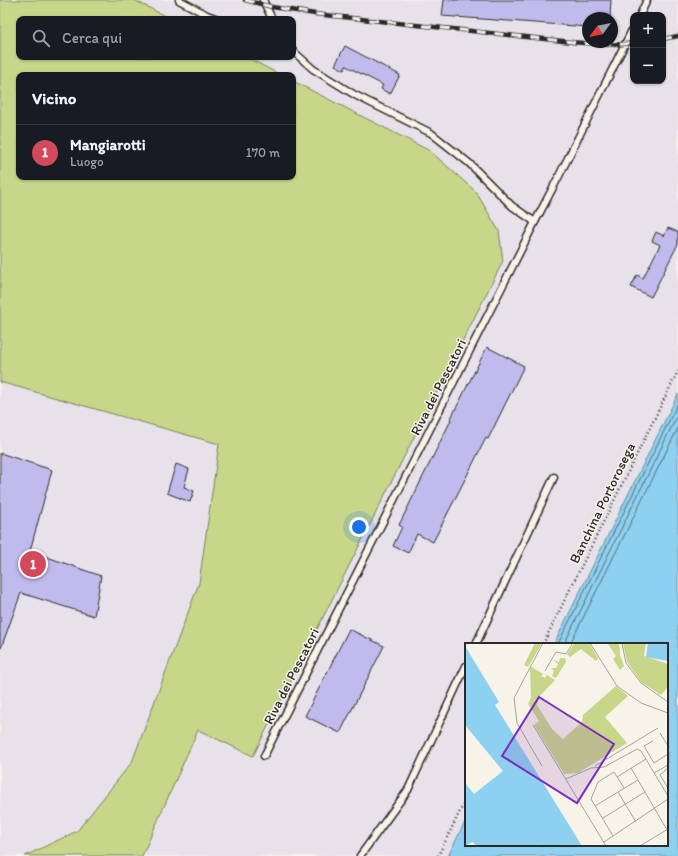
<!DOCTYPE html>
<html lang="it">
<meta charset="utf-8">
<style>
:root{--surface:#171b24;--page:#20242c;--text:#f1f3f6;--muted:#9ea1a6;--line:#363941;--accent:#d1495b}
body{margin:0;font-family:Itim,sans-serif;background:var(--page);color:var(--text)}
.controls{position:absolute;right:12px;top:12px;display:grid;overflow:hidden;border-radius:8px;box-shadow:0 1px 3px #0004}
.controls button{width:36px;height:36px;display:grid;place-items:center;padding:0;border:0;border-bottom:1px solid var(--line);background:var(--surface);color:var(--text);font:20px sans-serif}
.compass{position:absolute;left:582px;top:12px;width:36px;height:36px;border-radius:50%;background:var(--surface);box-shadow:0 1px 3px #0004;rotate:238deg}
.you{position:absolute;left:359px;top:527px;width:14px;height:14px;margin:-10px;border:3px solid #fff;border-radius:50%;background:#1a73e8;box-shadow:0 0 0 6px #1a73e833}
.badge{display:grid;place-items:center;width:26px;height:26px;border-radius:50%;background:var(--accent);color:#fff;font-size:13px;font-weight:700}
.pin{position:absolute;translate:-50% -50%;border:2px solid #fff;box-shadow:0 1px 4px #0006}
.list{margin:0;padding:0;list-style:none}
h2{display:flex;justify-content:space-between;align-items:center;height:52px;margin:0;padding:0 16px;font-size:17px}
h2 small{font-size:13px;font-weight:400;color:var(--muted)}
.list li{display:grid;grid-template-columns:26px 1fr auto;gap:12px;align-items:center;box-sizing:border-box;height:56px;padding:0 16px;border-top:1px solid var(--line)}
.list b{display:block;font-size:15px;white-space:nowrap}
.list p{margin:0;font-size:13px;white-space:nowrap;color:var(--muted)}
.list em{font-size:13px;font-style:normal;color:var(--muted)}
.icon{flex:none;width:22px;height:22px;fill:none;stroke:currentColor;stroke-width:2;stroke-linecap:round;stroke-linejoin:round}
.map{position:relative;flex:none;width:678px;height:856px;overflow:hidden}
.search{position:absolute;background:var(--surface);box-shadow:0 1px 3px #0004;left:16px;top:16px;width:280px;height:44px;display:flex;align-items:center;gap:10px;box-sizing:border-box;padding:0 14px;border-radius:8px;color:var(--muted);font-size:15px}
.panel{position:absolute;background:var(--surface);box-shadow:0 1px 3px #0004;left:16px;top:72px;width:280px;height:108px;border-radius:8px}
.map>svg:first-child{display:block}
</style>
<div class="map">
<svg width="678" height="856" viewBox="0 0 678 856">
<rect width="100%" height="100%" fill="#f7f3e8"/>
<filter id="ink" filterUnits="userSpaceOnUse"><feTurbulence type="fractalNoise" baseFrequency=".025" numOctaves="2"/><feDisplacementMap in="SourceGraphic" scale="8" xChannelSelector="R" yChannelSelector="G"/><feConvolveMatrix kernelMatrix="1 2 1 2 8 2 1 2 1" color-interpolation-filters="sRGB"/></filter>
<g filter="url(#ink)">
<!-- built -->
<g fill="#e7e2ea" fill-rule="evenodd">
<path d="M 134,0 L 678,0 L 678,394 L 554,644 L 466,644 L 466,820 L 448,856 L 142,856 L 198,729 L 253,756 L 430,151 L 293,81 L 293,75 L 281,75 L 246,57 L 293,57 L 293,19 L 171,19 ZM 633,15 L 663,15 L 663,81 L 633,81 ZM 588,18 L 612,18 L 612,42 L 588,42 Z"/>
<path d="M 0,382 L 219,444 L 199,583 L 132,762 L 77,831 L 25,856 L 0,856 Z"/>
</g>
<!-- green -->
<path fill="#c8d689" stroke="#7a805a" d="M 0,0 L 134,0 L 171,19 L 19,19 L 19,57 L 246,57 L 281,75 L 19,75 L 19,177 L 293,177 L 293,81 L 430,151 L 476,192 L 499,231 L 503,261 L 253,756 L 198,730 L 142,856 L 25,856 L 77,831 L 132,762 L 199,583 L 219,444 L 0,382 Z"/>
<!-- water -->
<path fill="#8ed0ef" stroke="#668ea1" d="M 678,394 L 678,856 L 448,856 L 466,820 L 466,845 L 667,845 L 667,644 L 554,644 Z"/>
<g fill="none" stroke-linecap="round" stroke-linejoin="round">
<!-- shore -->
<g stroke="#536d79" stroke-width="1">
<path d="M 558,644 L 678,403"/>
<path d="M 564,644 L 678,414"/>
<path d="M 570,644 L 678,428"/>
</g>
</g>
<!-- building -->
<g fill="#c1bbed" stroke="#2b2b2b">
<path d="M 444,0 L 611,0 L 610,18 L 588,18 L 588,27 L 442,16 Z"/>
<path d="M 345,46 L 400,75 L 390,94 L 381,89 L 383,85 L 346,66 L 344,70 L 335,65 Z"/>
<path d="M 668,228 L 678,232 L 678,244 L 651,297 L 631,287 L 637,275 L 643,278 L 660,245 L 652,241 L 656,232 L 664,236 Z"/>
<path d="M 487,347 L 524,366 L 488,439 L 486,438 L 433,542 L 417,534 L 408,553 L 393,546 L 402,527 L 399,525 L 451,420 L 450,420 Z"/>
<path d="M 0,453 L 52,470 L 30,551 L 101,576 L 94,616 L 21,593 L 1,648 L 0,648 Z"/>
<path d="M 176,464 L 189,469 L 184,487 L 194,491 L 190,502 L 167,493 Z"/>
<path d="M 349,629 L 384,646 L 340,733 L 305,716 Z"/>
</g>
<g fill="none" stroke-linecap="round" stroke-linejoin="round">
<defs>
<g id="service">
<path d="M 179,0 L 207,15 L 218,19"/>
<path d="M 263,0 L 272,19"/>
<path d="M 640,15 L 647,0"/>
<path d="M 293,51 L 313,69 L 355,95 L 431,133 L 469,163 L 512,206 L 535,222"/>
<path d="M 476,644 L 554,477"/>
<path d="M 264,756 L 535,222 L 559,176 L 633,28"/>
<path d="M 360,856 L 408,790 L 466,666"/>
</g>
</defs>
<!-- service casing -->
<use href="#service" stroke="#2b2b2b" stroke-width="9"/>
<!-- path -->
<g stroke="#2b2b2b" stroke-width="2.5" stroke-dasharray="1 3" stroke-linecap="butt">
<path d="M 543,644 L 678,371"/>
<path d="M 438,856 L 466,799"/>
</g>
<!-- service -->
<use href="#service" stroke="#f7f3e8" stroke-width="6"/>
<defs>
<g id="rail">
<path d="M 245,0 L 272,7 L 315,14 L 572,42 C 593,44 612,46 633,43"/>
<path d="M 663,39 L 678,36"/>
</g>
</defs>
<!-- rail casing -->
<use href="#rail" stroke="#2b2b2b" stroke-width="4.5"/>
<!-- rail -->
<use href="#rail" stroke="#f7f3e8" stroke-width="3" stroke-dasharray="9" stroke-linecap="butt"/>
</g>
</g>
<g text-anchor="middle" stroke-width="3" stroke-linejoin="round" paint-order="stroke">
<!-- street labels -->
<g font-size="14" fill="#2b2b2b" stroke="#f7f3e8">
<text transform="translate(438 387) rotate(-63)" y="5">Riva dei Pescatori</text>
<text transform="translate(602 503) rotate(-64)" y="5">Banchina Portorosega</text>
<text transform="translate(291 676) rotate(-63)" y="5">Riva dei Pescatori</text>
</g>
</g>
<!-- overview -->
<g transform="translate(465 643)">
<rect width="203" height="203" fill="#f7f3e8"/>
<path d="M 70,0 L 77,0 L 63,24 L 59,22 ZM 110,0 L 124,0 L 133,15 L 131,18 L 116,6 L 105,14 L 102,11 ZM 154,0 L 155,12 L 159,23 L 155,27 L 148,16 L 151,13 L 143,1 ZM 158,0 L 181,0 L 179,13 L 203,21 L 203,44 L 196,52 L 176,39 L 162,19 ZM 95,15 L 100,15 L 101,19 L 91,35 L 87,33 L 89,28 L 86,25 L 91,25 L 93,21 L 88,17 L 94,19 ZM 65,23 L 78,31 L 76,33 L 80,35 L 82,32 L 90,37 L 73,55 L 72,62 L 87,86 L 98,96 L 117,79 L 118,72 L 151,43 L 163,53 L 140,74 L 162,100 L 113,130 L 99,131 L 69,82 L 74,78 L 63,61 L 66,55 Z" fill="#c8d689"/>
<path d="M 183,0 L 203,0 L 203,18 L 181,14 ZM 0,3 L 34,59 L 30,62 L 117,203 L 12,203 L 7,199 L 0,203 L 0,140 L 9,151 L 38,128 L 0,82 Z" fill="#8ed0ef"/>
<path fill="none" stroke="#a5a39c" stroke-width="1" d="M 125,0 L 152,43 L 176,60 L 203,70M 157,0 L 161,20 L 176,40 L 203,59M 80,28 L 91,9 L 101,11 L 108,0M 68,82 L 141,203M 195,90 L 203,103M 188,98 L 179,103 L 189,120 L 203,111M 77,123 L 52,80 L 49,55 L 78,0M 130,123 L 193,85M 166,125 L 202,187M 203,125 L 195,132 L 203,145M 189,130 L 203,122M 152,134 L 181,116M 101,136 L 126,125 L 139,124 L 172,106 L 176,108 L 203,153M 153,149 L 171,179M 130,163 L 173,137M 138,175 L 180,149M 148,193 L 126,156 L 133,139 L 149,129 L 159,145M 139,199 L 203,156M 175,203 L 203,186"/>
<path fill="#7b2cbf" fill-opacity="0.15" stroke="#7b2cbf" stroke-width="2" d="M 74,54 L 149,101 L 112,160 L 37,113 Z"/>
<rect width="203" height="203" fill="none" stroke="#2b2b2b" stroke-width="2"/>
</g>
</svg>
<div class="controls">
<button>+</button>
<button>−</button>
</div>
<svg class="compass" viewBox="-18 -18 36 36"><path d="M0-13l5 13h-10z" fill="#e53935"/><path d="M0 13l5-13h-10z" fill="#9ea1a6"/></svg>
<div class="you"></div>
<div class="pin badge" style="left:33px;top:564px">1</div>
<div class="search"><svg class="icon" aria-label="search" viewBox="0 0 24 24"><circle cx="10" cy="10" r="6"/><path d="M15 15l6 6"/></svg>Cerca qui</div>
<section class="panel">
<h2>Vicino<small></small></h2>
<ul class="list">
<li><span class="badge">1</span><div><b>Mangiarotti</b><p>Luogo</p></div><em>170 m</em></li>
</ul>
</section>
</div>
